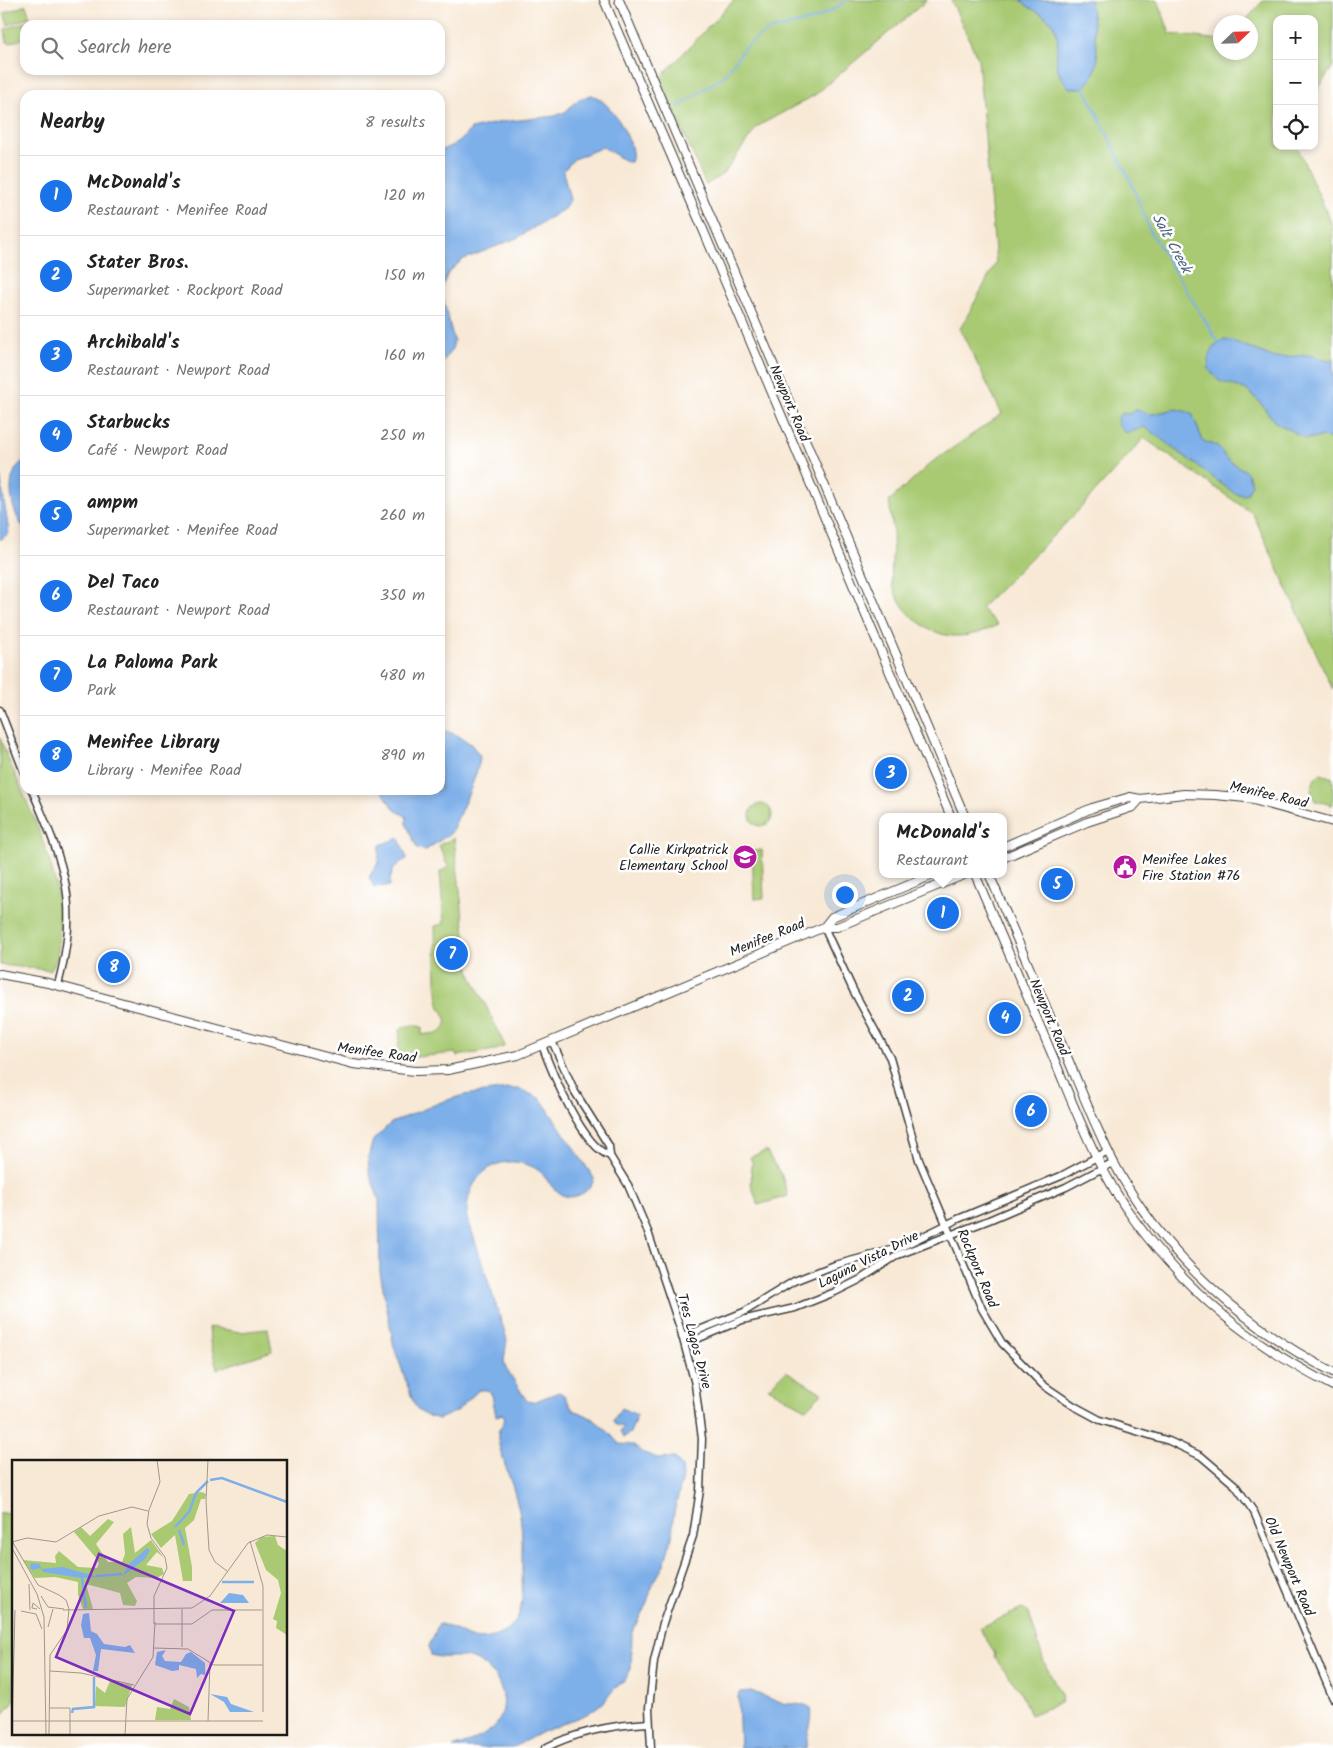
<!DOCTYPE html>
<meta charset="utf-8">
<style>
:root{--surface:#fff;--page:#f6f6f6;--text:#222;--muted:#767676;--line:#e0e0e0;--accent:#1a73e8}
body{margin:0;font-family:Kalam,sans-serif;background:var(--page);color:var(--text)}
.controls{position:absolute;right:15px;top:15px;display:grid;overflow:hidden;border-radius:10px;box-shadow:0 2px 8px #0003}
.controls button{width:45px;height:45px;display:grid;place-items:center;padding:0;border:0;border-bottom:1px solid var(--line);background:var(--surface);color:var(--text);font:25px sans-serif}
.compass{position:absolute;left:1213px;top:15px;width:45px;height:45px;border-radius:50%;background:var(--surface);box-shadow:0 2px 8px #0003;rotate:67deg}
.you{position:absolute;left:844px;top:894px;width:18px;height:18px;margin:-12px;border:4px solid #fff;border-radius:50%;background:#1a73e8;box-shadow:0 0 0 8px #1a73e833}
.badge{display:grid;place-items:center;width:32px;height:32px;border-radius:50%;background:var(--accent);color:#fff;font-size:16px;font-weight:700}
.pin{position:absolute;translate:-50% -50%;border:2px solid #fff;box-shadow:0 1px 5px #0006}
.popup{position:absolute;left:879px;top:813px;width:128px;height:65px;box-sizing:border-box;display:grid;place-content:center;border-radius:10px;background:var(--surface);filter:drop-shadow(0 1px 4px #0005);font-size:16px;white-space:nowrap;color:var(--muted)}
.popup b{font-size:19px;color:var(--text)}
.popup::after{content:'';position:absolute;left:50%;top:100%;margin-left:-10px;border:10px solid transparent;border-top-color:var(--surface)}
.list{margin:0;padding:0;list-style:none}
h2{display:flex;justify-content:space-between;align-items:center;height:65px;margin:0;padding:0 20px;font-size:21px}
h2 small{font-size:16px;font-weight:400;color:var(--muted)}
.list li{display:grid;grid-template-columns:32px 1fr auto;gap:15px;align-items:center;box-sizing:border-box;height:80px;padding:0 20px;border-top:1px solid var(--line)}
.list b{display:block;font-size:19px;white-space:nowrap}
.list p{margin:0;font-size:16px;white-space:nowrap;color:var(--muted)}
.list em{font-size:16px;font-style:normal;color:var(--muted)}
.icon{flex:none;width:28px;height:28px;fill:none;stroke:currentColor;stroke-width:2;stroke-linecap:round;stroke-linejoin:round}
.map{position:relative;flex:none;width:1333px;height:1748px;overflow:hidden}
.search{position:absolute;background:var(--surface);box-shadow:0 2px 8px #0003;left:20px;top:20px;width:425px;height:55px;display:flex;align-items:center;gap:12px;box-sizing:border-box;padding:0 18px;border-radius:15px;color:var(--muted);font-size:19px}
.panel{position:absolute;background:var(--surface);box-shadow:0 2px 8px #0003;left:20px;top:90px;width:425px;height:705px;border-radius:15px}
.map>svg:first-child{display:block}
</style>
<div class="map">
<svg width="1333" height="1748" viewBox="0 0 1333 1748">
<rect width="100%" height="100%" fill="#fff"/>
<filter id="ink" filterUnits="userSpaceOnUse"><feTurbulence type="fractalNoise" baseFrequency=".02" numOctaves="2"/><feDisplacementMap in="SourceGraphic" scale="10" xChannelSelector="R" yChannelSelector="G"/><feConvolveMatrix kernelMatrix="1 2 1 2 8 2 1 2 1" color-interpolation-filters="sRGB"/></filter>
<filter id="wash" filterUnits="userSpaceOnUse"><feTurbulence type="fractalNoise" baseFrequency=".0096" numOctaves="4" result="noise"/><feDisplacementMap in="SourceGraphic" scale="20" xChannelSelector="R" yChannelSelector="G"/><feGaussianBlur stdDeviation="1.12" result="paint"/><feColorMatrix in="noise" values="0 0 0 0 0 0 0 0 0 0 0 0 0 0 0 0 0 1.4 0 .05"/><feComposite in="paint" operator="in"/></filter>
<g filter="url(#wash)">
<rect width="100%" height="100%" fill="#f8e9d6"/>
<!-- green -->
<g fill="#a9ca73" stroke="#627348">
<path d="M 734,0 L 927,0 L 815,95 L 758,126 L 724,173 L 706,185 L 660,78 Z"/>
<path d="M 951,0 L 1158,0 L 1170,34 L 1220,40 L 1220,52 L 1250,52 L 1250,22 L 1244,22 L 1264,0 L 1333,0 L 1333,66 L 1314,95 L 1314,19 L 1277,19 L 1277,146 L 1297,146 L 1333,227 L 1333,690 L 1253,514 L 1144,438 L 1075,514 L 981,608 L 998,625 C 985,631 972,636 957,636 C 932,637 904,615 895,592 C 887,574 895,550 893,531 C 892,521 890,511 889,501 L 931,463 L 1002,414 L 960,329 L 996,263 L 978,59 Z"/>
<path d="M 26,5 L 30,17 L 8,25 L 4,13 Z"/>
<path d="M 29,21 L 33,25 L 25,25 L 25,38 L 10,43 L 7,42 L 5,29 Z"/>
<path d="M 0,738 C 25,805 66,868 59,941 C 58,951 57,963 50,970 L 0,965 Z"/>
<path d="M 1321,774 L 1333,778 L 1333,805 L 1316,801 L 1311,791 L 1315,777 Z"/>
<circle cx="761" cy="815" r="11"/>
<path d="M 454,838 L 469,970 L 505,1046 L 495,1050 L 457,1056 L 455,1053 L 406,1058 L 398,1050 L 400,1030 C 407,1024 413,1025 422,1027 L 422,1035 C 430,1033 439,1035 444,1028 C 451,1018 441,1013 439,1004 C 434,979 436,951 435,926 L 444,924 L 440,872 L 448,867 L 439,845 Z"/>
<path d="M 762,850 L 764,898 L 754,899 L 752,851 Z"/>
<path d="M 766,1151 L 782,1176 L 788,1196 L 758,1205 L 751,1184 L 752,1162 L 750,1157 Z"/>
<path d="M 209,1327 L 240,1332 L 268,1329 L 272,1351 L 217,1369 L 210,1342 Z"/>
<path d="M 786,1371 L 822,1393 L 806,1409 L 768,1388 Z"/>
<path d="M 0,1513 L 14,1513 L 14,1702 L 0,1718 Z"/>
<path d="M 1022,1609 L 1029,1613 L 1044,1662 L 1062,1697 L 1060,1703 L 1030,1715 L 1020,1691 L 994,1657 L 995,1653 L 979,1628 Z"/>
</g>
<!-- water -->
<g fill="#7dafe9" stroke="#4c6682">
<path d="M 1021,0 L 1090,0 L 1098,59 L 1093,77 L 1082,88 L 1069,88 C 1045,63 1065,48 1054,26 C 1046,13 1030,11 1021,0 Z"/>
<path d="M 591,95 C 608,97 639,146 631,162 L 627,162 L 603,147 L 574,159 L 563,171 L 570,200 L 564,209 L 517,238 L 462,260 L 448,273 L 441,290 L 454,341 L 452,349 L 440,366 L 440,151 L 459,142 L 471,129 L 501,122 L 555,116 L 565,112 L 579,99 Z"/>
<path d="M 1224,340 L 1233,341 L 1275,358 L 1308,355 L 1333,361 L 1333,439 L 1322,437 L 1306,439 L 1275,422 L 1258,400 L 1245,389 L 1219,381 L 1209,370 L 1208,359 L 1214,347 Z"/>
<path d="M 1176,409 L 1192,413 L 1203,441 L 1217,446 L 1228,460 L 1247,472 L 1252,484 L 1247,494 L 1243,495 L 1234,493 L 1145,427 L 1127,433 C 1121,431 1118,425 1117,419 L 1122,413 L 1129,414 L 1136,410 L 1152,414 Z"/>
<path d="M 25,460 L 25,529 C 10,513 3,472 25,460 Z"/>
<path d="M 0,475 L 9,533 L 0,540 Z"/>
<path d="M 440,729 L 457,735 L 471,744 L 480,756 L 479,764 L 471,788 L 451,833 L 426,850 L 417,848 L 406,823 L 407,817 L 395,810 L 381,790 L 440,790 Z"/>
<path d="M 399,838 L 407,859 C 396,863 389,874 390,886 L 374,887 L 369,877 L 378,863 L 380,845 Z"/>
<path d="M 507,1089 L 520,1089 L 541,1099 L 594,1178 C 593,1189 577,1200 565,1196 C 552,1193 547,1175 535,1168 C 498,1149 465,1177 467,1216 L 507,1339 L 504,1361 L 506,1368 L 527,1401 L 533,1402 L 559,1392 L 564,1395 L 573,1410 C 593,1416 606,1428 619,1444 L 633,1445 L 644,1453 L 660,1459 L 675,1458 L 682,1467 L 683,1477 L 674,1512 L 672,1537 L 664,1565 L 653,1584 L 646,1605 L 632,1632 L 631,1669 L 625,1680 L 613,1690 L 604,1702 L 587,1714 L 542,1732 L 512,1748 L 453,1748 C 467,1743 481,1738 492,1729 C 516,1707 499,1669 473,1659 C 460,1654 445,1660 431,1655 L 429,1646 L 439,1624 C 457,1626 467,1643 489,1638 C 528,1629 522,1596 522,1566 C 522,1545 523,1523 517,1502 C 512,1481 502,1461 498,1440 L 498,1432 L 505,1419 L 503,1414 L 496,1416 L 492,1395 L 487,1390 L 479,1390 L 455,1412 L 439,1419 L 425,1415 L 419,1411 L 414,1404 L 394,1347 L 380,1272 L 379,1200 L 369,1172 L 368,1158 L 373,1140 L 391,1123 L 441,1102 L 464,1095 Z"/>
<path d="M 621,1408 L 637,1415 L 630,1433 L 624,1437 L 620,1431 L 624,1427 L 616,1425 L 613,1421 Z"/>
<path d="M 751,1691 L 781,1703 L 805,1705 L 811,1708 C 814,1720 806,1735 806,1748 L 740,1748 L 738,1696 L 741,1692 Z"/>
</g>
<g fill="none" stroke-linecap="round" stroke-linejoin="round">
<!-- stream -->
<g stroke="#7dafe9" stroke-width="2">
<path d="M 1083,85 L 1132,184 L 1150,231 L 1220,345"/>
<path d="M 678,107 L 725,75 L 745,47 L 767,31 L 812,20 L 838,7 L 846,0"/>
</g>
</g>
</g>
<g filter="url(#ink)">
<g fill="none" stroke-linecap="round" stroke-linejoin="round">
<defs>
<g id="minor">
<path d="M 0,710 L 25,775"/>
<path d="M 32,790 C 65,867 80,901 58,985"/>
<path d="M 824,927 L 853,990 L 890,1058 L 919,1160 L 982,1309 L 1002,1343 L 1043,1385 L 1074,1406 L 1100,1420 L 1169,1441 L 1201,1456 L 1235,1485 L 1254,1512 L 1333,1698"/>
<path d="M 552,1041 L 575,1092 L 609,1146 L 610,1156 L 628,1185 L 648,1232 L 680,1328 L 695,1384 L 702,1439 L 700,1490 L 693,1536 L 663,1623 L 654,1661 L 649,1708 L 651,1748"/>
<path d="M 542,1045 C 552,1073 583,1147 610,1156"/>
<path d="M 682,1337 L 744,1312 L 794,1281 L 835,1265 L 899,1248 L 958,1219 L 1061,1176 L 1108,1151"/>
<path d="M 685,1344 L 742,1320 L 795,1308 L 835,1292 L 859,1280 L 898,1255 L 989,1220 L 1066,1187 L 1114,1162"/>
<path d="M 545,1748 C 578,1731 612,1725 649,1723"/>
</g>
<g id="major">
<path d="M 604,0 L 702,227 L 951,817"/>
<path d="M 619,0 L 965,817"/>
<path d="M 1003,847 L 1092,808 L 1130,797 L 1140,799 L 1184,794 L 1215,795 L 1246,798 L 1333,822"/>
<path d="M 1003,858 L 1087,822 L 1133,807 L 1140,799"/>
<path d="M 975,874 C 1002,938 1030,1002 1057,1066 C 1079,1119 1100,1174 1135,1221 C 1189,1294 1252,1345 1333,1386"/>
<path d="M 989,874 C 1014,931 1038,988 1062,1045 C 1079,1084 1094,1125 1114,1163 C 1162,1254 1243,1326 1333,1372"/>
<path d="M 824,927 L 832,917 L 935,874"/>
<path d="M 0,974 L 48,983 L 353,1064 L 415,1071 L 448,1070 L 518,1055 L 824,927 L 837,927 L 966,874"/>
</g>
</defs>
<!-- minor casing -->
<use href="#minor" stroke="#3d3b38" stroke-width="9"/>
<!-- major casing -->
<use href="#major" stroke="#3d3b38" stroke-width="10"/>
<!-- minor -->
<use href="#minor" stroke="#fff" stroke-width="6"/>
<!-- major -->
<use href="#major" stroke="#fff" stroke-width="8"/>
</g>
</g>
<!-- icons -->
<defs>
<symbol id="school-disc" viewBox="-11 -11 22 22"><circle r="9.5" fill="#b5179e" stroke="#fff"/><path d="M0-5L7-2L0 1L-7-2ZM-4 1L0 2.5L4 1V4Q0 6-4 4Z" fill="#fff"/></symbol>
<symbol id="civic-disc" viewBox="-11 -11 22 22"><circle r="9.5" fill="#b5179e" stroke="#fff"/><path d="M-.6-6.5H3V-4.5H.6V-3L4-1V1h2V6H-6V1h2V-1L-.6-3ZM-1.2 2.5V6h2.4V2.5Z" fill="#fff"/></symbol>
</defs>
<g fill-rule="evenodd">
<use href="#school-disc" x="731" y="843" width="28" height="28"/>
<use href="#civic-disc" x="1111" y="853" width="28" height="28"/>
</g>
<g text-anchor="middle" stroke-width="5" stroke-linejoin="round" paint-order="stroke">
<!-- street labels -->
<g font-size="14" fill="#1c1c1c" stroke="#fff">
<text transform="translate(790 403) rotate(67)" y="5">Newport Road</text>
<text transform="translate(1269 794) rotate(13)" y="5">Menifee Road</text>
<text transform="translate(767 937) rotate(-22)" y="5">Menifee Road</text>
<text transform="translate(1050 1017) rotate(67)" y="5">Newport Road</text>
<text transform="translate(377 1052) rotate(8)" y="5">Menifee Road</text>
<text transform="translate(868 1259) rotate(-27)" y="5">Laguna Vista Drive</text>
<text transform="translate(978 1268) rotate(67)" y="5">Rockport Road</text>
<text transform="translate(695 1341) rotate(75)" y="5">Tres Lagos Drive</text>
<text transform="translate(1290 1566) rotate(67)" y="5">Old Newport Road</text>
</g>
<!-- poi labels -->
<g font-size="14" fill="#1c1c1c" stroke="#fff" text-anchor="end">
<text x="728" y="854">Callie Kirkpatrick<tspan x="728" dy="16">Elementary School</tspan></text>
<text x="1142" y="864" text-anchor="start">Menifee Lakes<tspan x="1142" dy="16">Fire Station #76</tspan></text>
</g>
<!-- water labels -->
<g font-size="15" font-style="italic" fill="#485e78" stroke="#fff">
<text transform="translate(1172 243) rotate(61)" y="5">Salt Creek</text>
</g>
</g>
<!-- overview -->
<g transform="translate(12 1460)">
<rect width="275" height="275" fill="#f8e9d6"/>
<path d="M 190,32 L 194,34 L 193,39 L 189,39 L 182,60 L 173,68 L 180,107 L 180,121 L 171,121 L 163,75 L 149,88 L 139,74 L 160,61 L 177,34 ZM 96,59 L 102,62 L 84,84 L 96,102 L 110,102 L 113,94 L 111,74 L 119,67 L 123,93 L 139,80 L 152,98 L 145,92 L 134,105 L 150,108 L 152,114 L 145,118 L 124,117 L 115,123 L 125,141 L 123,146 L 111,145 L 108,133 L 74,124 L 81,149 L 71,149 L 66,135 L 66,122 L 43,117 L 23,118 L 11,100 L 44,103 L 43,96 L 47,91 L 66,107 L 85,108 L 87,104 L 84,98 L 62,72 L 69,67 L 78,76 ZM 263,76 L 266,85 L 275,91 L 275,175 L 264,168 L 265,161 L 261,159 L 269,133 L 266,120 L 254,110 L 243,83 L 249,77 ZM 98,221 L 120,225 L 113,247 L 83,246 L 84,226 L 93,233 ZM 162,239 L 177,247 L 179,260 L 143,260 L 145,247 L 158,249 Z" fill="#a9ca73"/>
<path d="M 135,88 L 138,90 L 133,99 L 111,116 L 116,105 ZM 19,103 L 28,104 L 29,109 L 51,107 L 86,117 L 69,118 L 31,112 L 28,108 L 21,110 L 18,108 ZM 217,133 L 231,135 L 237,143 L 208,143 ZM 77,153 L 79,171 L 85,174 L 92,184 L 113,187 L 118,185 L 123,193 L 89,189 L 86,211 L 81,211 L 84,195 L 78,178 L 72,178 L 69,165 L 71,154 ZM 154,190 L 150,196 L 153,201 L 169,202 L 174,194 L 179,192 L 193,203 L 194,234 L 193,215 L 189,214 L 185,218 L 184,209 L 167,205 L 167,210 L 160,211 L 143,205 L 145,192 ZM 198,234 L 215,237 L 219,244 L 242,252 L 218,252 L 212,242 Z" fill="#7dafe9"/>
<path fill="none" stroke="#7dafe9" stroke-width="2.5" d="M 198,20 L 210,18 L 275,42M 163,67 L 177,52 L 184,33 L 196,21M 167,70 L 172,85M 84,116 L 110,114M 70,118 L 74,148M 210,122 L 242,122M 60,253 L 61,249 L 82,247 L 82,217"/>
<path fill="none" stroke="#a0978c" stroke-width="1" d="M 196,0 L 194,41 L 197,90 L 203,102 L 215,111M 0,81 L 26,125 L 47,135M 238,81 L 251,126 L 251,252M 0,82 L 15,78 L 44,82 L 87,56 L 120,47 L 136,51M 0,88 L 25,134 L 32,157 L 34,275M 17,124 L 18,150M 47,135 L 54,140 L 57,149M 29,136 L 36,147 L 52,149M 25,149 L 20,148 L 21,143 L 28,149M 51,150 L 180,148 L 198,136 L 236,83 L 255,75 L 275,77M 9,151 L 24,154 L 30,169M 142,164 L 142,136 L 155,108 L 153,97 L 139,78 L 135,64 L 137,50 L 148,22 L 145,0M 143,164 L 180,164 L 200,150 L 250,150M 36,167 L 41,149M 170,187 L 170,149M 142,188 L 176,189 L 202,205 L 251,205M 38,211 L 69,213 L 122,225M 37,248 L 58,248 L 58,275M 0,261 L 251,261M 196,261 L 198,203M 0,267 L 3,150M 37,275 L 38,195 L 55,170 L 57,149M 113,275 L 115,239 L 141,197 L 143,162"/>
<path fill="#7b2cbf" fill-opacity="0.15" stroke="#7b2cbf" stroke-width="2.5" d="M 87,94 L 222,151 L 178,254 L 44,197 Z"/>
<rect width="275" height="275" fill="none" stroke="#1c1c1c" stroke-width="2.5"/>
</g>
</svg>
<div class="controls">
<button>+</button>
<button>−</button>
<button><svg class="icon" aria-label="locate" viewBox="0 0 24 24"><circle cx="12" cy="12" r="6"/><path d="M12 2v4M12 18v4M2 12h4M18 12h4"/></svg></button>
</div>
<svg class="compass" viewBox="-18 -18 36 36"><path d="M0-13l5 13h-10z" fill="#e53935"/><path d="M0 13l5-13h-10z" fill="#767676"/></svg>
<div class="you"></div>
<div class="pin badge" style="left:943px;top:913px">1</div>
<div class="popup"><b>McDonald's</b>Restaurant</div>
<div class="pin badge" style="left:908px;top:996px">2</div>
<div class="pin badge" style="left:891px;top:773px">3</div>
<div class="pin badge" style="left:1005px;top:1018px">4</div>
<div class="pin badge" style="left:1057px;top:884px">5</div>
<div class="pin badge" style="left:1031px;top:1111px">6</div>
<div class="pin badge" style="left:452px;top:954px">7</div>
<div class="pin badge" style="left:114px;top:967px">8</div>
<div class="search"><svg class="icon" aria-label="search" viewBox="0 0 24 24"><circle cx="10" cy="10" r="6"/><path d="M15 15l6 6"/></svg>Search here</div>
<section class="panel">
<h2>Nearby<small>8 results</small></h2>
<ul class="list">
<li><span class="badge">1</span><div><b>McDonald's</b><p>Restaurant · Menifee Road</p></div><em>120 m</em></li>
<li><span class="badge">2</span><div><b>Stater Bros.</b><p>Supermarket · Rockport Road</p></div><em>150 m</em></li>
<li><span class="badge">3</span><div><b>Archibald's</b><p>Restaurant · Newport Road</p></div><em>160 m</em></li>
<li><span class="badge">4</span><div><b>Starbucks</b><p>Café · Newport Road</p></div><em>250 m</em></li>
<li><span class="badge">5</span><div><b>ampm</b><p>Supermarket · Menifee Road</p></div><em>260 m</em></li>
<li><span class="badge">6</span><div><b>Del Taco</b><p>Restaurant · Newport Road</p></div><em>350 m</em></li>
<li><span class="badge">7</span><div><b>La Paloma Park</b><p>Park</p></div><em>480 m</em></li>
<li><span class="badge">8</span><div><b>Menifee Library</b><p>Library · Menifee Road</p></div><em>890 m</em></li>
</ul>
</section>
</div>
